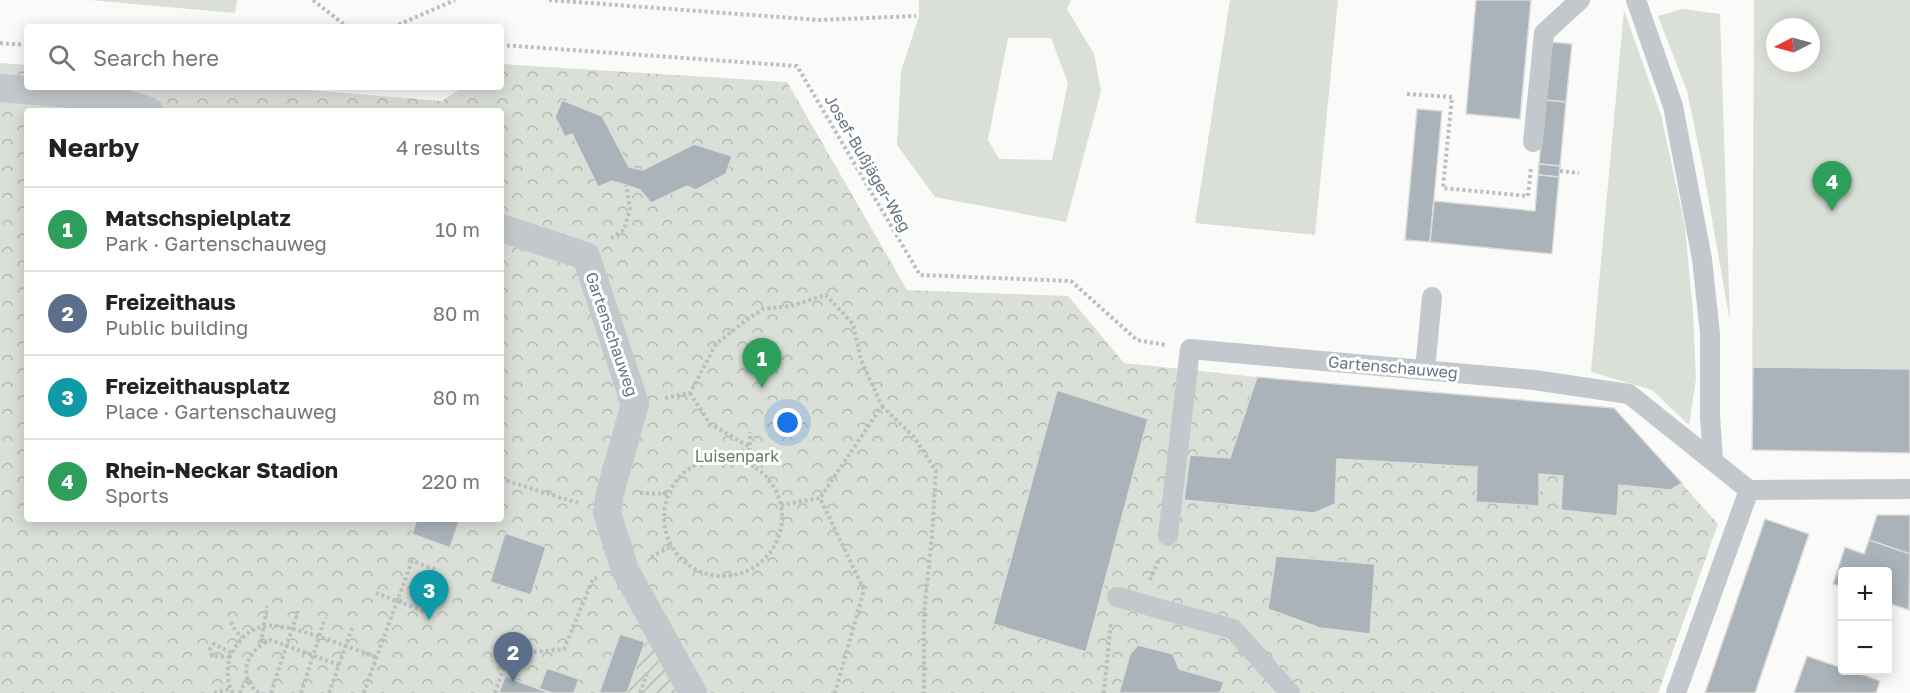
<!DOCTYPE html>
<meta charset="utf-8">
<style>
:root{--surface:#fff;--page:#f6f6f6;--text:#222;--muted:#767676;--line:#e0e0e0;--accent:#7c3aed}
body{margin:0;font-family:"Golos Text",sans-serif;background:var(--page);color:var(--text)}
.controls{position:absolute;right:18px;bottom:18px;display:grid;overflow:hidden;border-radius:6px;box-shadow:0 3px 15px #0003}
.controls button{width:54px;height:54px;display:grid;place-items:center;padding:0;border:0;border-bottom:2px solid var(--line);background:var(--surface);color:var(--text);font:30px sans-serif}
.compass{position:absolute;left:1766px;top:18px;width:54px;height:54px;border-radius:50%;background:var(--surface);box-shadow:0 3px 15px #0003;rotate:264deg}
.you{position:absolute;left:788px;top:423px;width:21px;height:21px;margin:-15px;border:4px solid #fff;border-radius:50%;background:#1a73e8;box-shadow:0 0 0 9px #1a73e833}
.badge{display:grid;place-items:center;width:39px;height:39px;border-radius:50%;background:var(--accent);color:#fff;font-size:20px;font-weight:700}
.pin{position:absolute;translate:-50% -50px;filter:drop-shadow(0 2px 3px #0008)}
.pin::after{content:'';position:absolute;top:32px;width:21px;height:18px;background:inherit;clip-path:polygon(0 0,100% 0,50% 100%)}
.list{margin:0;padding:0;list-style:none}
h2{display:flex;justify-content:space-between;align-items:center;height:78px;margin:0;padding:0 24px;font-size:26px}
h2 small{font-size:20px;font-weight:400;color:var(--muted)}
.list li{display:grid;grid-template-columns:39px 1fr auto;gap:18px;align-items:center;box-sizing:border-box;height:84px;padding:0 24px;border-top:2px solid var(--line)}
.list b{display:block;font-size:22px;white-space:nowrap}
.list p{margin:0;font-size:20px;white-space:nowrap;color:var(--muted)}
.list em{font-size:20px;font-style:normal;color:var(--muted)}
.icon{flex:none;width:33px;height:33px;fill:none;stroke:currentColor;stroke-width:2;stroke-linecap:round;stroke-linejoin:round}
.map{position:relative;flex:none;width:1910px;height:693px;overflow:hidden}
.search{position:absolute;background:var(--surface);box-shadow:0 3px 15px #0003;left:24px;top:24px;width:480px;height:66px;display:flex;align-items:center;gap:15px;box-sizing:border-box;padding:0 21px;border-radius:6px;color:var(--muted);font-size:22px}
.panel{position:absolute;background:var(--surface);box-shadow:0 3px 15px #0003;left:24px;top:108px;width:480px;height:414px;border-radius:6px}
.map>svg:first-child{display:block}
</style>
<div class="map">
<svg width="1910" height="693" viewBox="0 0 1910 693">
<defs>
<pattern id="park-crowns" width="20" height="18" patternUnits="userSpaceOnUse" patternTransform="scale(1.5)"><rect width="20" height="18" fill="#dadfd7"/><path d="M2 6a3 3 0 1 1 6 0M12 15a3 3 0 1 1 6 0" fill="none" stroke="#b4b9b4"/></pattern>
<pattern id="garden-furrows" width="10" height="10" patternUnits="userSpaceOnUse" patternTransform="scale(1.5)"><rect width="10" height="10" fill="#dadfd7"/><path d="M-1 1l2-2M0 10L10 0M9 11l2-2" fill="none" stroke="#b4b9b4"/></pattern>
</defs>
<rect width="100%" height="100%" fill="#fafaf8"/>
<!-- grass -->
<g fill="#dadfd7" fill-rule="evenodd">
<path d="M 90,0 L 237,0 L 235,13 Z"/>
<path d="M 919,0 L 1071,0 L 1067,9 L 1094,54 L 1101,91 L 1066,222 L 935,197 L 897,145 L 901,71 L 919,16 ZM 1008,38 L 1051,38 L 1068,83 L 1052,160 L 999,159 L 988,140 Z"/>
<path d="M 1230,0 L 1338,0 L 1315,235 L 1195,223 Z"/>
<path d="M 1754,0 L 1910,0 L 1910,453 L 1752,450 ZM 1775,27 L 1811,27 L 1811,63 L 1775,63 Z"/>
<path d="M 1682,9 L 1720,14 L 1730,322 L 1703,168 L 1687,91 L 1658,16 Z"/>
<path d="M 1624,10 L 1661,115 L 1685,227 L 1693,312 L 1696,379 L 1689,425 L 1652,390 L 1591,372 Z"/>
</g>
<!-- park -->
<path fill="url(#park-crowns)" fill-rule="evenodd" d="M 0,63 L 27,65 L 27,87 L 272,87 L 442,101 L 463,87 L 501,87 L 501,64 L 787,82 L 907,290 L 1068,296 L 1124,363 L 1257,377 L 1614,408 L 1718,524 L 1658,693 L 0,693 ZM 27,111 L 501,111 L 501,519 L 27,519 Z"/>
<!-- garden -->
<path fill="url(#garden-furrows)" d="M 645,642 C 654,650 664,658 669,669 C 673,678 671,686 678,693 L 627,693 Z"/>
<!-- building -->
<g fill="#aab3b9" stroke="#dcdcda" stroke-width="1.5">
<path d="M 1476,0 L 1531,0 L 1520,119 L 1466,114 Z"/>
<path d="M 1551,42 L 1572,44 L 1566,102 L 1545,100 Z"/>
<path d="M 562,100 L 602,116 L 629,167 L 643,170 L 694,144 L 732,156 L 726,174 L 696,190 L 687,186 L 651,203 L 640,190 L 626,185 L 612,181 L 598,187 L 572,134 L 565,137 L 555,117 Z"/>
<path d="M 1545,100 L 1566,102 L 1560,166 L 1539,164 Z"/>
<path d="M 1417,109 L 1442,111 L 1430,242 L 1405,240 Z"/>
<path d="M 1539,164 L 1560,166 L 1559,177 L 1538,175 Z"/>
<path d="M 1538,175 L 1559,177 L 1552,254 L 1430,242 L 1434,201 L 1535,211 Z"/>
<path d="M 1753,367 L 1910,369 L 1910,453 L 1752,450 Z"/>
<path d="M 1257,377 L 1614,408 L 1682,483 L 1671,490 L 1619,485 L 1617,516 L 1561,510 L 1563,476 L 1539,474 L 1539,506 L 1476,502 L 1477,467 L 1337,459 L 1335,504 L 1314,513 L 1184,500 L 1190,455 L 1230,458 Z"/>
<path d="M 1057,390 L 1148,419 L 1086,652 L 993,624 Z"/>
<path d="M 1877,515 L 1910,515 L 1910,554 L 1869,540 Z"/>
<path d="M 417,519 L 460,519 L 450,548 L 412,534 Z"/>
<path d="M 1765,519 L 1809,534 L 1755,693 L 1705,693 Z"/>
<path d="M 505,533 L 546,547 L 531,595 L 490,582 Z"/>
<path d="M 1869,540 L 1910,554 L 1909,610 L 1888,603 L 1888,572 L 1842,572 L 1842,587 L 1833,584 L 1845,547 L 1864,554 Z"/>
<path d="M 1276,556 L 1375,564 L 1370,634 L 1320,628 L 1268,609 Z"/>
<path d="M 620,634 L 645,642 L 627,693 L 599,693 Z"/>
<path d="M 1138,645 L 1173,654 L 1179,669 L 1224,682 L 1220,693 L 1119,693 L 1130,654 Z"/>
<path d="M 1807,656 L 1842,668 L 1842,670 L 1850,670 L 1880,681 L 1876,693 L 1794,693 Z"/>
<path d="M 547,668 L 579,679 L 574,693 L 552,693 L 539,689 Z"/>
<path d="M 505,676 L 539,689 L 552,693 L 499,693 Z"/>
</g>
<g fill="none" stroke-linecap="round" stroke-linejoin="round">
<!-- path -->
<g stroke="#bbbfc2" stroke-width="4" stroke-dasharray="3 3" stroke-linecap="butt">
<path d="M 313,0 L 347,27"/>
<path d="M 549,0 L 819,20 L 916,16"/>
<path d="M 393,27 L 455,0"/>
<path d="M 0,43 L 27,45"/>
<path d="M 501,45 L 797,66 L 920,275 L 1071,281 L 1137,340 L 1166,345"/>
<path d="M 1407,94 L 1452,97 L 1443,188 L 1528,196 L 1531,167"/>
<path d="M 1560,171 L 1579,173"/>
<path d="M 611,238 L 624,230 L 630,209 L 626,185"/>
<path d="M 690,393 L 710,424 L 750,447"/>
<path d="M 665,398 L 690,393 L 716,344 L 745,321 L 763,309 L 791,306 L 826,295 L 853,324 L 861,360 L 882,406 L 820,498"/>
<path d="M 882,406 L 914,437 L 936,471 L 932,535 L 924,614 L 924,693"/>
<circle cx="723" cy="517" r="59"/>
<path d="M 749,463 L 750,432"/>
<path d="M 501,479 L 578,503"/>
<path d="M 640,493 L 669,494"/>
<path d="M 781,505 L 820,498 L 864,590 L 835,693"/>
<path d="M 651,557 L 672,546"/>
<path d="M 1150,580 L 1159,559"/>
<path d="M 231,622 L 233,627 L 242,638"/>
<path d="M 261,643 L 267,606"/>
<path d="M 230,657 L 212,656 L 210,649 L 214,644 L 232,653"/>
<path d="M 214,693 L 230,689"/>
<path d="M 233,693 C 226,683 226,664 232,653 C 240,639 249,628 266,626 C 287,622 353,649 376,657"/>
<path d="M 240,693 L 241,688 L 249,681"/>
<path d="M 259,693 C 236,676 247,649 271,640 L 339,665"/>
<path d="M 271,693 L 298,611"/>
<path d="M 301,693 L 325,618"/>
<path d="M 329,693 L 352,628"/>
<path d="M 364,693 C 379,649 396,605 412,561 L 437,570 L 423,611 L 376,593"/>
<path d="M 495,693 L 508,655 L 564,649 L 593,579 L 597,578"/>
<path d="M 640,693 L 647,674"/>
<path d="M 1104,693 L 1111,622"/>
</g>
<!-- service -->
<g stroke="#c3c8cc" stroke-width="20">
<path d="M 1636,0 L 1673,106 L 1702,259 L 1710,334 L 1710,416 L 1713,460"/>
<path d="M 1533,142 L 1544,33 L 1580,0"/>
<path d="M 1425,370 L 1432,297"/>
<path d="M 1168,536 L 1190,349 L 1534,380 L 1629,394 L 1749,490 L 1910,489"/>
<path d="M 1117,597 L 1233,629 L 1290,693"/>
<path d="M 1676,693 L 1749,490"/>
</g>
<!-- pedestrian -->
<g stroke="#c3c8cc" stroke-width="28">
<path d="M 0,88 L 107,97 L 149,111"/>
<path d="M 501,228 L 586,256 L 635,404 L 610,493 L 607,513 L 625,570 L 693,693"/>
</g>
</g>
<g text-anchor="middle" stroke-width="6" stroke-linejoin="round" paint-order="stroke">
<!-- street labels -->
<g font-size="16" fill="#657683" stroke="#fff">
<text transform="translate(868 163) rotate(60)" y="6">Josef-Bußjäger-Weg</text>
<text transform="translate(612 334) rotate(71)" y="6">Gartenschauweg</text>
<text transform="translate(1393 367) rotate(5)" y="6">Gartenschauweg</text>
</g>
<!-- park labels -->
<g font-size="16" fill="#687a64" stroke="#fff">
<text x="737" y="462">Luisenpark</text>
</g>
</g>
</svg>
<div class="controls">
<button>+</button>
<button>−</button>
</div>
<svg class="compass" viewBox="-18 -18 36 36"><path d="M0-13l5 13h-10z" fill="#e53935"/><path d="M0 13l5-13h-10z" fill="#767676"/></svg>
<div class="you"></div>
<div class="pin badge" style="left:762px;top:388px;background:#2e9e5b">1</div>
<div class="pin badge" style="left:513px;top:682px;background:#5c6f8a">2</div>
<div class="pin badge" style="left:429px;top:620px;background:#0f9aa8">3</div>
<div class="pin badge" style="left:1832px;top:211px;background:#2e9e5b">4</div>
<div class="search"><svg class="icon" aria-label="search" viewBox="0 0 24 24"><circle cx="10" cy="10" r="6"/><path d="M15 15l6 6"/></svg>Search here</div>
<section class="panel">
<h2>Nearby<small>4 results</small></h2>
<ul class="list">
<li><span class="badge" style="background:#2e9e5b">1</span><div><b>Matschspielplatz</b><p>Park · Gartenschauweg</p></div><em>10 m</em></li>
<li><span class="badge" style="background:#5c6f8a">2</span><div><b>Freizeithaus</b><p>Public building</p></div><em>80 m</em></li>
<li><span class="badge" style="background:#0f9aa8">3</span><div><b>Freizeithausplatz</b><p>Place · Gartenschauweg</p></div><em>80 m</em></li>
<li><span class="badge" style="background:#2e9e5b">4</span><div><b>Rhein-Neckar Stadion</b><p>Sports</p></div><em>220 m</em></li>
</ul>
</section>
</div>
